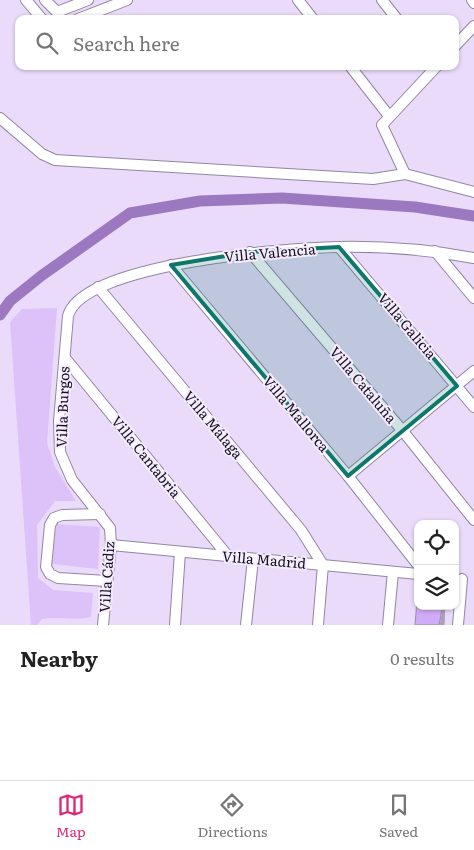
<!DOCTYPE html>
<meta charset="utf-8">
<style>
:root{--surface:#fff;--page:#f2f2f2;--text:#222;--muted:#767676;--line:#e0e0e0;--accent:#db2777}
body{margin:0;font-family:Literata,serif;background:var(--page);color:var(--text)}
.controls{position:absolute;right:15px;bottom:15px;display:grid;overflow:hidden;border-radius:10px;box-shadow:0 1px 4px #0004}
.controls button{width:45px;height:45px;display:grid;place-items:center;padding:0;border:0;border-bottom:1px solid var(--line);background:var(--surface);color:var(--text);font:25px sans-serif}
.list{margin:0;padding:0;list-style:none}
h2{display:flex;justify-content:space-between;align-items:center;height:65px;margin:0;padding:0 20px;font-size:21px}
h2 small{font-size:16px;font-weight:400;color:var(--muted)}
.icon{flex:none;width:28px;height:28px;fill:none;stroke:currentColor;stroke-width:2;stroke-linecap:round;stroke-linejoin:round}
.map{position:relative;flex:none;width:474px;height:625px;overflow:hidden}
.search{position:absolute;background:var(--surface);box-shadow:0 1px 4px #0004;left:15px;right:15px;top:15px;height:55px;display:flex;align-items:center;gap:12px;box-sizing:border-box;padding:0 18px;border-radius:10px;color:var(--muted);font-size:19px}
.sheet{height:155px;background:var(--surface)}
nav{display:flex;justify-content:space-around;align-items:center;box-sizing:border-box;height:70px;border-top:1px solid var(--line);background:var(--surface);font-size:14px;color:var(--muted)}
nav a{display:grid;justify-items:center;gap:2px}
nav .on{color:var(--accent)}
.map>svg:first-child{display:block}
</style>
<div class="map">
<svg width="474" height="625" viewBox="0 0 474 625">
<defs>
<filter id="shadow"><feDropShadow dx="4.5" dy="2.5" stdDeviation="0" flood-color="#0004"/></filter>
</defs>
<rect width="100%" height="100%" fill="#eadbfb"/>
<!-- green -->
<g fill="#dcc2f9">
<path d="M 57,308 L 47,443 L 55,467 L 76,501 L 55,501 L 37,525 L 38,578 L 53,590 L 93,593 L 91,617 C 75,621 58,616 42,619 L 37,625 L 31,625 L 10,322 L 22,309 Z"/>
<path d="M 56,524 L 100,527 L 98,569 L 52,564 Z"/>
</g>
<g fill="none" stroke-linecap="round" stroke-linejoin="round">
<!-- canal -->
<path stroke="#9b78c0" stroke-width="11" d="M 0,315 L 10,301 L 41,276 L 130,213 L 200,201 L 282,198 L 415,207 L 474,216"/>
</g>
<!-- building -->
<path fill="#d0abf8" stroke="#998ba9" filter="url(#shadow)" d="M 417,600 L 418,606 L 440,606 L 442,609 L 439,625 L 415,625 Z"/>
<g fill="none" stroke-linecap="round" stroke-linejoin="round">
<defs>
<g id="minor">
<path d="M 26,0 L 42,19"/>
<path d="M 45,0 L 57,12 L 88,0"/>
<path d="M 298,0 L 313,19"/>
<path d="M 382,0 L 397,19"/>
<path d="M 472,0 L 474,3"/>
<path d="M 78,19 L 127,0"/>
<path d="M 455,46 L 474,26"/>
<path d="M 350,66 L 389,116"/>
<path d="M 0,118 L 42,154 L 55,160 L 373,179 L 405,174 L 474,192"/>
<path d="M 405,174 L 382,125 L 437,66"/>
<path d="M 339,247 L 474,407"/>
<path d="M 435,251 L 474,298"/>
<path d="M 250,252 L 402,430 L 474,520"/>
<path d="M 171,265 L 348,476 L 418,565"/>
<path d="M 98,287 L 301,530 L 323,565 L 318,625"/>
<path d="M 65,358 L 228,556"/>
<path d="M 348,476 L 474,371"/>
<path d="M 100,514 L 62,515 L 54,518 L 50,525 L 46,567 L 50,574 L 58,578 L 107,581"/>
<path d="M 111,545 L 418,574"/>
<path d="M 103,625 L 111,545 L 110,528 L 72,480 L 60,452 L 59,421 L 68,316 C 82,263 290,248 338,247 C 383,246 430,250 474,258"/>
<path d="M 175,625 L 180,552"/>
<path d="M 246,625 L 253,559"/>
<path d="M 388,625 L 393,572"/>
<path d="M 458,625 L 462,579"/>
</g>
</defs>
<!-- minor casing -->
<use href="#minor" stroke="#9285a2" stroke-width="12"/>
<!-- minor -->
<use href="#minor" stroke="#fff" stroke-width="10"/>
</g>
<!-- marked area -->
<path fill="#0f766e" fill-opacity="0.2" stroke="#0f766e" stroke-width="4" stroke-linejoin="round" d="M 339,247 L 457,386 L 348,476 L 171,265 L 250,252 Z"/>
<g text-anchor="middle" stroke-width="4" stroke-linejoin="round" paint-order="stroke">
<!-- street labels -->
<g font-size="14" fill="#15101b" stroke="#f4ebff">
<text transform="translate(270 253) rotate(-5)" y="5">Villa Valencia</text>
<text transform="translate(407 326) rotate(50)" y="5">Villa Galicia</text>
<text transform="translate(363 385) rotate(50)" y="5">Villa Cataluña</text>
<text transform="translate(63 407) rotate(-88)" y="5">Villa Burgos</text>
<text transform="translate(296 414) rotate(50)" y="5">Villa Mallorca</text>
<text transform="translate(213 425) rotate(50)" y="5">Villa Málaga</text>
<text transform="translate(146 457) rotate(51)" y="5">Villa Cantabria</text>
<text transform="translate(264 560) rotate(5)" y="5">Villa Madrid</text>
<text transform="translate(107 577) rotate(-86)" y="5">Villa Cádiz</text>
</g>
</g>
</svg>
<div class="controls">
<button><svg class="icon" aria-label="locate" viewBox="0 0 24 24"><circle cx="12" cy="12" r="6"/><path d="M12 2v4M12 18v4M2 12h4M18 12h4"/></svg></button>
<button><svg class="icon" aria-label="layers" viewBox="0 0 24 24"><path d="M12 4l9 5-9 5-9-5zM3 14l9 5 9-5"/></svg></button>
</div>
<div class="search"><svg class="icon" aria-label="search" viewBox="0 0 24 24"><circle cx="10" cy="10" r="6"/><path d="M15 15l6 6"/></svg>Search here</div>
</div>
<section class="sheet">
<h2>Nearby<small>0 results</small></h2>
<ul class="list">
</ul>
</section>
<nav>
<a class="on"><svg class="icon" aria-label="map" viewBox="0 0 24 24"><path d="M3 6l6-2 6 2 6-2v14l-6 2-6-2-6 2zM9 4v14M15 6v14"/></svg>Map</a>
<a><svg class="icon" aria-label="directions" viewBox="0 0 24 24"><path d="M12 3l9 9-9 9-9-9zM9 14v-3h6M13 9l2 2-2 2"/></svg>Directions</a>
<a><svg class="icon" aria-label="saved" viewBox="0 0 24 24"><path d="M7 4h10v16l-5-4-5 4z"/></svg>Saved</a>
</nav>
